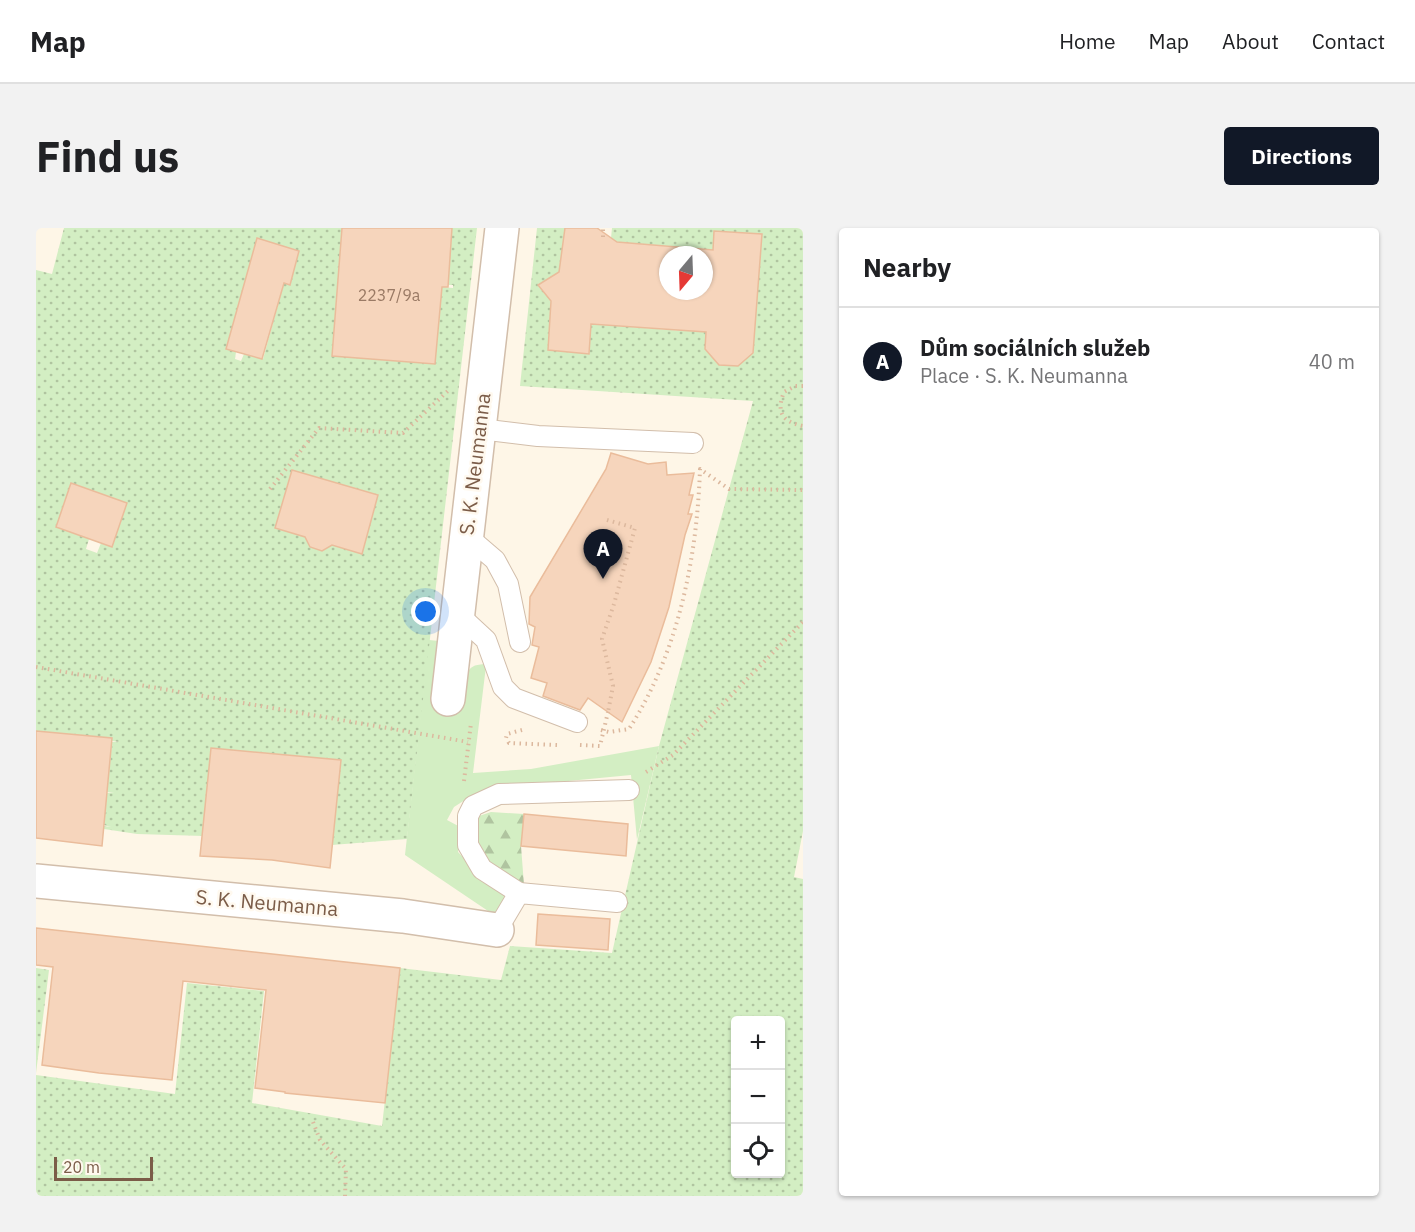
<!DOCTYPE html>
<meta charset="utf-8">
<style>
:root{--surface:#fff;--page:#f2f2f2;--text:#202124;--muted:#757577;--line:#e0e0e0;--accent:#111827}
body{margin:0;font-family:"IBM Plex Sans",sans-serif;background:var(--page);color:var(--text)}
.controls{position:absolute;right:18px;bottom:18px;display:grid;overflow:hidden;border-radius:6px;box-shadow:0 2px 4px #0004}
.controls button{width:54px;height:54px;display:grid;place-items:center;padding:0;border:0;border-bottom:2px solid var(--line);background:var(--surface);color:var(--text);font:30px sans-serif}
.compass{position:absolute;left:623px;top:18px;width:54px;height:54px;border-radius:50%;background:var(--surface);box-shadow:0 2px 4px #0004;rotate:199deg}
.scale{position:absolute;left:18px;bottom:15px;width:99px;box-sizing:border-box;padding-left:6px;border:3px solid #7b5c48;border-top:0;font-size:16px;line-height:21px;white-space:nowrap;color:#7b5c48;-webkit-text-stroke:4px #fff9ef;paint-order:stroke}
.you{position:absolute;left:390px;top:384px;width:21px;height:21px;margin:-15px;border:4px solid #fff;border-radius:50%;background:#1a73e8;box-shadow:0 0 0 9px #1a73e833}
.badge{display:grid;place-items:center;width:39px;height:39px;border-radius:50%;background:var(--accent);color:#fff;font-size:20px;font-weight:700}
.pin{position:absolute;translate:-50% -50px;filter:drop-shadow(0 2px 3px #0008)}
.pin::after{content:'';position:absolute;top:32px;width:21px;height:18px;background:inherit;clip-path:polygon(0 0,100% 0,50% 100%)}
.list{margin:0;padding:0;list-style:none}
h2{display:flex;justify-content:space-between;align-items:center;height:78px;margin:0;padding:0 24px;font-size:26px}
h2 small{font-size:20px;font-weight:400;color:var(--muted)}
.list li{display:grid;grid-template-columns:39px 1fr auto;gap:18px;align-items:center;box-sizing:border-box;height:108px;padding:0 24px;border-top:2px solid var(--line)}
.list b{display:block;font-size:22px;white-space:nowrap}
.list p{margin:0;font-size:20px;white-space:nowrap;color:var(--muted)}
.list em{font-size:20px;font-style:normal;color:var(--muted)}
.icon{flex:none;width:33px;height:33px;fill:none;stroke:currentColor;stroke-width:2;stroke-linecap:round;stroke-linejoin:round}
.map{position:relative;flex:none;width:767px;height:968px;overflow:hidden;border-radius:6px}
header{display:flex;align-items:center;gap:36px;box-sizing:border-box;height:84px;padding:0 30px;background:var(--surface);border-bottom:2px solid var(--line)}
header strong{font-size:28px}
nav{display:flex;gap:33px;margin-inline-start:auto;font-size:21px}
.intro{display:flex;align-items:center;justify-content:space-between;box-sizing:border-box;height:144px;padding:0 36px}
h1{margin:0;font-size:42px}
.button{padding:15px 27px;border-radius:6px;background:var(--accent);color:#fff;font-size:21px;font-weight:700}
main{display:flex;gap:36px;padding:0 36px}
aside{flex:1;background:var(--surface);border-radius:6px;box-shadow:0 2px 4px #0004}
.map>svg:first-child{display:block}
</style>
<header>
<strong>Map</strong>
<nav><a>Home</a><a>Map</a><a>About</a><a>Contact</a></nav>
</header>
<div class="intro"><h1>Find us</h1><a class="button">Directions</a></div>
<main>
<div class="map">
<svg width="767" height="968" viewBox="0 0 767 968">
<defs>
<pattern id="forest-firs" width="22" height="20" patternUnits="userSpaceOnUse" patternTransform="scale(1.5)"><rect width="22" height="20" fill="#d3eec3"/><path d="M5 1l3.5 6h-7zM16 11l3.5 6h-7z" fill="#b0c4a0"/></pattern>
<pattern id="park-dots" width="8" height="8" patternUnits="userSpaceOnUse" patternTransform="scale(1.5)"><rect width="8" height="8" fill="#d3eec3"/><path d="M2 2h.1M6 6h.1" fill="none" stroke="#b0c4a0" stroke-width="1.8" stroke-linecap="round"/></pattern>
</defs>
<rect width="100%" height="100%" fill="#fef6e7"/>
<!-- grass -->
<path fill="#d3eec3" d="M 393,412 L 403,413 L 430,448 C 434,438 438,437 448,436 L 450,438 L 437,545 L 495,541 L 623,518 L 601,612 L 595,547 L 460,560 L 432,570 L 418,579 L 411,592 L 426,600 L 422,624 L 439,642 L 473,664 L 458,687 L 369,627 Z"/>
<!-- forest -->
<path fill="url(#forest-firs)" d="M 455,584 L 488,586 L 485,618 L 488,657 L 453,634 L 441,617 L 437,597 L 443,588 Z"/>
<!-- park -->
<g fill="url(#park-dots)" fill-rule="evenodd">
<path d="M 28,0 L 306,0 L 296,128 L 339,131 L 406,59 L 417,60 L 417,57 L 412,57 L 416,0 L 441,0 L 371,611 L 296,617 L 304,532 L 175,520 L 168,608 L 101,606 L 68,601 L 68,598 L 75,599 L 68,597 L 71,565 L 78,565 L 71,564 L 76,514 L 83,514 L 76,513 L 76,510 L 0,503 L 0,42 L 16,46 ZM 221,10 L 263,23 L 254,57 L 248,55 L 227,131 L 208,126 L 205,133 L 199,131 L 200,124 L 191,121 ZM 256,242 L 342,267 L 326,326 L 292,316 L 290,321 L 286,323 L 274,319 L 272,315 L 273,310 L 239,300 ZM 35,255 L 91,275 L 76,319 L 65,315 L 61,325 L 50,321 L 53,311 L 20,299 Z"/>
<path d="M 501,0 L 529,0 L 523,49 L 517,49 L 509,54 L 515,70 L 512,122 L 553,126 L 555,96 L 648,103 L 671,90 L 669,121 L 683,137 L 702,138 L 726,6 L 678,3 L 677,22 L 581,14 L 575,10 L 576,0 L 767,0 L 767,603 L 758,649 L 767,651 L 767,968 L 0,968 L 0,847 L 139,866 L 151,755 L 228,763 L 216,875 L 346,898 L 364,740 L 465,752 L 474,718 L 576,725 L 623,518 L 717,173 L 484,158 ZM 700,792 L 744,792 L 744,946 L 700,946 Z"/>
<path d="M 0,740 L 13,742 L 0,845 Z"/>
</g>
<!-- building -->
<g fill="#f6d5bc" stroke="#eabc9b" stroke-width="1.5" fill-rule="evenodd">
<path d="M 306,0 L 416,0 L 412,59 L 406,59 L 399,136 L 296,128 Z"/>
<path d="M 529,0 L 561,0 L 581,14 L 677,22 L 678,3 L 726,6 L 717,125 L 702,138 L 683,137 L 669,121 L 670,104 L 555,96 L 553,126 L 512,122 L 515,73 L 502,57 L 523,44 ZM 632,27 L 668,27 L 668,63 L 632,63 Z"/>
<path d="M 221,10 L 263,23 L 254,57 L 248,55 L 226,131 L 190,121 Z"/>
<path d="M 575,225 L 612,236 L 630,234 L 631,247 L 658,245 L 653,267 L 657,267 L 652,286 L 656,286 L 649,307 L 633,379 L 615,434 L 586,494 L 552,470 L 544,482 L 507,468 L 511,455 L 495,450 L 503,419 L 496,417 L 499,399 L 493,396 L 494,369 L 570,241 Z"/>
<path d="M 256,242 L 342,267 L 326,326 L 296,317 L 286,323 L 274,319 L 269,309 L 239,300 Z"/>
<path d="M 35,255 L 91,275 L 76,319 L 20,299 Z"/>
<path d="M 0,503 L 76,510 L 66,618 L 0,610 Z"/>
<path d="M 175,520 L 305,532 L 294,640 L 236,632 L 164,628 Z"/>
<path d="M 488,586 L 592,596 L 590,628 L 485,618 Z"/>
<path d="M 502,686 L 574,691 L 572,722 L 500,717 Z"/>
<path d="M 0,700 L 364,740 L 349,875 L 249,865 L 249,864 L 219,860 L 230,762 L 147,753 L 136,852 L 63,845 L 6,837 L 17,739 L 0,737 Z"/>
</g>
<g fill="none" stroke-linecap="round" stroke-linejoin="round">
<defs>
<g id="service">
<path d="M 444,201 L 502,208 L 657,215"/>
<path d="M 431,308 L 459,332 L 472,356 L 484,414"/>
<path d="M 423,387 L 450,412 L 467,459 L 478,470 L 541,494"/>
<path d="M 483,665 L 446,641 L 432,617 L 432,588 L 437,578 L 463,566 L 593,562"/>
<path d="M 461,702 L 483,665 L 581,674"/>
</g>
<g id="minor">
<path d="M 412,471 L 466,0"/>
<path d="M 0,653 L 367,688 L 461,702"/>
</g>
</defs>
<!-- service casing -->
<use href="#service" stroke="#d2beab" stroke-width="22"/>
<!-- minor casing -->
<use href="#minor" stroke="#d2beab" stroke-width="36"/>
<!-- path -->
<g stroke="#dcb89e" stroke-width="4" stroke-dasharray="1.5 4.5" stroke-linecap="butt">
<path d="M 567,9 L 567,0"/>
<path d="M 767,158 L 759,158 L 748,164 C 740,184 746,194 767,198"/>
<path d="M 234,261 L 283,200 L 367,205 L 414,161"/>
<path d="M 571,292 L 599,300 L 578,376 L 566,411 L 577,458 L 572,484"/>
<path d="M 0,439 L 432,514"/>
<path d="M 486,502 L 471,506 L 470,510 L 473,515 L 521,517"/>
<path d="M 565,502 L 573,504 L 593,501 C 642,425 661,331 664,241 L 693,261 L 767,262"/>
<path d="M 610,544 L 637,527 L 767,394"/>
<path d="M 428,553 L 435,495"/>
<path d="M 277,894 L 284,912 L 310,941 L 309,968"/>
</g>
<!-- service -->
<use href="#service" stroke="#fff" stroke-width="20"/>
<!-- minor -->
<use href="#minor" stroke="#fff" stroke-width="33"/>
<!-- path-bridge -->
<path stroke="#dcb89e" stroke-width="4" stroke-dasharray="1.5 4.5" stroke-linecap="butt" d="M 544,517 L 564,518 L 572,484"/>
</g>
<g text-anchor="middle" stroke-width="5" stroke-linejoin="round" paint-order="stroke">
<!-- number labels -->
<g font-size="16" fill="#9a7a65">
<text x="353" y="73">2237/9a</text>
</g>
<!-- street labels -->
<g font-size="20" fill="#7b5c48" stroke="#fff9ef">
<text transform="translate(439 236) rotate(-83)" y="7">S. K. Neumanna</text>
<text transform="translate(231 675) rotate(5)" y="7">S. K. Neumanna</text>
</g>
</g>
</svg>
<div class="controls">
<button>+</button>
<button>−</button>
<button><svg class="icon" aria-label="locate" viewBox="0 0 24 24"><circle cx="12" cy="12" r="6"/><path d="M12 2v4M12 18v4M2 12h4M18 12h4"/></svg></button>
</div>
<svg class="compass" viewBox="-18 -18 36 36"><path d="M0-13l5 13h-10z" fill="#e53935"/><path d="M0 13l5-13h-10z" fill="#757577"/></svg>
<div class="scale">20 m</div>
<div class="you"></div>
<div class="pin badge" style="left:567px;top:351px">A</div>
</div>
<aside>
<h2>Nearby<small></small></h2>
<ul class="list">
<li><span class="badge">A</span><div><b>Dům sociálních služeb</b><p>Place · S. K. Neumanna</p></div><em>40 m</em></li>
</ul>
</aside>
</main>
